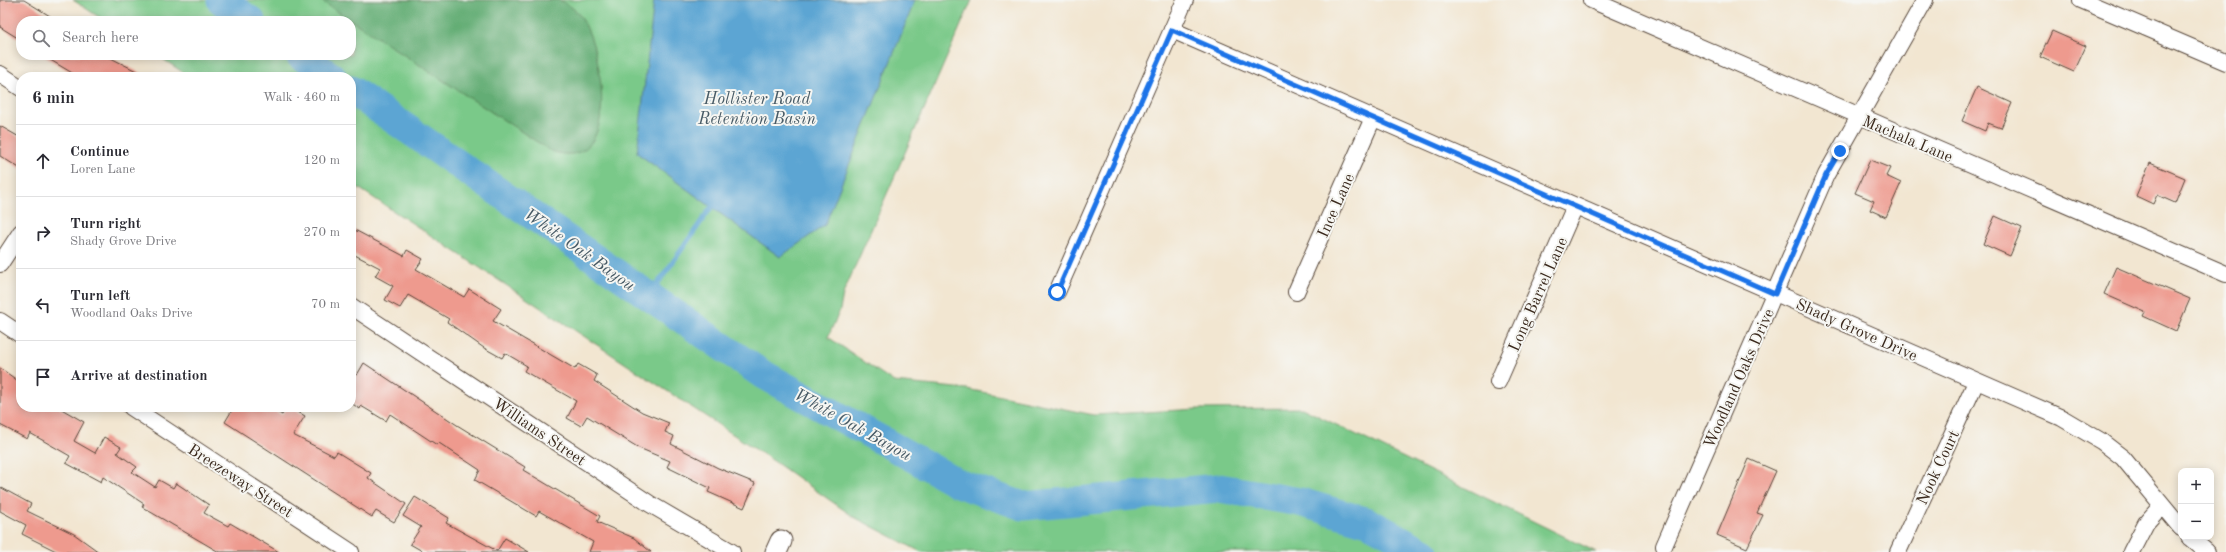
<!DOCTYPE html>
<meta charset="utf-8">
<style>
:root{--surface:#fff;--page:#f2f2f3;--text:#2b2b33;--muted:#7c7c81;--line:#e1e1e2}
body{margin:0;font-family:"Old Standard TT",serif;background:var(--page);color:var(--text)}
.controls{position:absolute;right:12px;bottom:12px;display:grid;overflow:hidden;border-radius:8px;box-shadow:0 2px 10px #0003}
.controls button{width:36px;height:36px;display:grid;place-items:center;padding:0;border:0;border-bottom:1px solid var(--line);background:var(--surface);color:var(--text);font:20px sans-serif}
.stop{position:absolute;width:12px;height:12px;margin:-9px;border:3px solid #1a73e8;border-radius:50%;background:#fff}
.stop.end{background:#1a73e8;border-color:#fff;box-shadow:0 1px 4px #0008}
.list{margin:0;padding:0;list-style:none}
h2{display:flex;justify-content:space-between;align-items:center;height:52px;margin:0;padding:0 16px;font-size:17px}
h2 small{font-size:13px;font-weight:400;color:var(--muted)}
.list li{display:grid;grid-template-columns:26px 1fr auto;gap:12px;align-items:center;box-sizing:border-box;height:72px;padding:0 16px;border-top:1px solid var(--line)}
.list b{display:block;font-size:15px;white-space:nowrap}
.list p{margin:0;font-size:13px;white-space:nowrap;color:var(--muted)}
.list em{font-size:13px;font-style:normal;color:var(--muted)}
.icon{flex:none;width:22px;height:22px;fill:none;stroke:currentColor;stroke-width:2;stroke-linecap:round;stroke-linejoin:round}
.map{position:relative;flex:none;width:2226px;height:552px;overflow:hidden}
.search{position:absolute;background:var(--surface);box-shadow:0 2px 10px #0003;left:16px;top:16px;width:340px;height:44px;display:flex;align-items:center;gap:10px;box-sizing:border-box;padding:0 14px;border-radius:16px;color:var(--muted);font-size:15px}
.panel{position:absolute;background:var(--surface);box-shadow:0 2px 10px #0003;left:16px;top:72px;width:340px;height:340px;border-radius:16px}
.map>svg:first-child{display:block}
</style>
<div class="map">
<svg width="2226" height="552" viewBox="0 0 2226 552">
<rect width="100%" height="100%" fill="#f6f6f2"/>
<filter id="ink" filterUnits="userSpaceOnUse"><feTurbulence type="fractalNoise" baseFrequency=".025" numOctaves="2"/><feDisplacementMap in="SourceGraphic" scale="8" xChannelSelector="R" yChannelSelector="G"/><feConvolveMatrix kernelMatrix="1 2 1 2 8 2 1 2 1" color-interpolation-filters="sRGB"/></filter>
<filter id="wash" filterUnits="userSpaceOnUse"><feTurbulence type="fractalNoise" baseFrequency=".012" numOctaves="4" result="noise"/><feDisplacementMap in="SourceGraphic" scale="16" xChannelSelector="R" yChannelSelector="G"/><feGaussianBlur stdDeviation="0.9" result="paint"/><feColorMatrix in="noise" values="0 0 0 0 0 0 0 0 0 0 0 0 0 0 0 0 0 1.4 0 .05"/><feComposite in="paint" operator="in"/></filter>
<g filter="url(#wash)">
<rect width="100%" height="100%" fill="#f2e6d1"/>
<!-- green -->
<path fill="#7ac989" stroke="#5a7a54" d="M 73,0 L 972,0 L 843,294 L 840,310 L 828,337 L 894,382 L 967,389 L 1094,415 L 1197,409 L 1302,408 L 1596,552 L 921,552 L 854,517 L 775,462 L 351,183 L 351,77 L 190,77 L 157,55 L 351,55 L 351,21 L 105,21 Z"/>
<!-- forest -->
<path fill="#63ad75" stroke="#4f6c4a" d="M 320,0 L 559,0 C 568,4 575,9 580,16 C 604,48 623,176 551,151 Z"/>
<!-- water -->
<path fill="#5ca5d3" stroke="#4c6878" d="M 654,0 L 915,0 L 825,225 L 780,257 L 637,153 Z"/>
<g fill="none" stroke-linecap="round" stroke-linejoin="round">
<!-- stream -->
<path stroke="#5ca5d3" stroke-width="5" d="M 649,296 L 715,202"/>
<!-- river -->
<g stroke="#5ca5d3" stroke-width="29">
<path d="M 221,0 L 251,21"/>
<path d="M 300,55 L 332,77"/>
<path d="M 351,90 L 759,372 L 960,484 L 1023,506 L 1219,488 L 1300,502 L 1368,522 L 1424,552"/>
</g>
</g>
<g id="blocks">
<!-- building -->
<g fill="#ee9a8e">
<path d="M 0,0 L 24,0 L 58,21 L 21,21 L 21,40 L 0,27 Z"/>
<path d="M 2052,31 L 2086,46 L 2074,72 L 2040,57 Z"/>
<path d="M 42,55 L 105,55 L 148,77 L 79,77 Z"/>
<path d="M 1977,87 L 2012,103 L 2001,128 L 1988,123 L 1985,131 L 1962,121 Z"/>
<path d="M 0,126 L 21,138 L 21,169 L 0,156 Z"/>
<path d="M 1870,160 L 1890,168 L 1886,176 L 1901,183 L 1886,217 L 1870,210 L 1874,201 L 1855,193 Z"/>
<path d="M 2150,163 L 2185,178 L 2175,203 L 2157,195 L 2153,204 L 2136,196 Z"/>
<path d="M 1995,216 L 2022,228 L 2010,256 L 1983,244 Z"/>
<path d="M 351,228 L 404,256 L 407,250 L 423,259 L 416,269 L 464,297 L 469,289 L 501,309 L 493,321 L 575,369 L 578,364 L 597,375 L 594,381 L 642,412 L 669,423 L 665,432 L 674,436 L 671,444 L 718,468 L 755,483 L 744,508 L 708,492 L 710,488 L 667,467 L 670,461 L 639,448 L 587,416 L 581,426 L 567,418 L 576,401 L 524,371 L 527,366 L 505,353 L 502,358 L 484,348 L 447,322 L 449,319 L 408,295 L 400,308 L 385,300 L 393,286 L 375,276 L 380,268 L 351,253 Z"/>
<path d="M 2116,267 L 2190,299 L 2176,331 L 2143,316 L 2145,312 L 2104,294 Z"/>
<path d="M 364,363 L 457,425 L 525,467 L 523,470 L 600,516 L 597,522 L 634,538 L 651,552 L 589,552 L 593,542 L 539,511 L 536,516 L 475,480 L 480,470 L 439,443 L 437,445 L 390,414 L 386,421 L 361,406 L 360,409 L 351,403 L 351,371 L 357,375 Z"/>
<path d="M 0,368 L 21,383 L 21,407 L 58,407 L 84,422 L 74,441 L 95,453 L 104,437 L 121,447 L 117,453 L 137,467 L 132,472 L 155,487 L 159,480 L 173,488 L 176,483 L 209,505 L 204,513 L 228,526 L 230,523 L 279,552 L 219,552 L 142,507 L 144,504 L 103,477 L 101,482 L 66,463 L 70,456 L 30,433 L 27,439 L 0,425 Z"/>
<path d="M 234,407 L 269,407 L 282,415 L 286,407 L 289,407 L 305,416 L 293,435 L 334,456 L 337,452 L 371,473 L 368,478 L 406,504 L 394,522 L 376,511 L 372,517 L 225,422 Z"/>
<path d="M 1749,459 L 1776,471 L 1757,513 L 1763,515 L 1747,548 L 1717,535 Z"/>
<path d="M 0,487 L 31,504 L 27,511 L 74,534 L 99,552 L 58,552 L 22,534 L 26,525 L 0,511 Z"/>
<path d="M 415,497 L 449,518 L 446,523 L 497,551 L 505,538 L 529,552 L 424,552 L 410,544 L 421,527 L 403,516 Z"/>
</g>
</g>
</g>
<g filter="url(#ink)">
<use href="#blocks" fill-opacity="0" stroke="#564639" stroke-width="1"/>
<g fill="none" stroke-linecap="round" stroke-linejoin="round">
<defs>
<g id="minor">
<path d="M 1591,0 L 2226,274"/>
<path d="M 2081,0 L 2226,62"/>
<path d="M 1172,30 L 2062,418 L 2101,441 L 2123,458 L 2181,528"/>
<path d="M 0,74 L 21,88"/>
<path d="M 0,264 L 21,232"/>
<path d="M 1057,292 L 1185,0"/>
<path d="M 1296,292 L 1373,118"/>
<path d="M 351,306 L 650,504 L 732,552"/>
<path d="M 0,321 L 21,335"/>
<path d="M 1498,382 L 1575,206"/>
<path d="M 131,407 L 351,552"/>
<path d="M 2189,537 L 2207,552"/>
<path d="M 1664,546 L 1826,175 L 1925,0"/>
<path d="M 1898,552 L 1976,382"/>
<path d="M 2131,552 L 2146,523 L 2161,506"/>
</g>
<path id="tertiary" d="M 776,552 L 781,541"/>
</defs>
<!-- minor casing -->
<use href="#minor" stroke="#564639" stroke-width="18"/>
<!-- tertiary casing -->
<use href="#tertiary" stroke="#564639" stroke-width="23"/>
<!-- minor -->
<use href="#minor" stroke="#fff" stroke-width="16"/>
<!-- tertiary -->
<use href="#tertiary" stroke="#fff" stroke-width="21"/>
</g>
</g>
<g fill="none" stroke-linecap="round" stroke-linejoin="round" filter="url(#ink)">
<!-- route -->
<path stroke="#1a73e8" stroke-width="5" d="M 1057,292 L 1172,30 L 1775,294 L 1826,175 L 1840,151"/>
</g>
<g text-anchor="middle" stroke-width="4" stroke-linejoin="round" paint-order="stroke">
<!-- street labels -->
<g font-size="16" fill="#3b2a1e" stroke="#f6f6f2">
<text transform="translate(1908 138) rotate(23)" y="6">Machala Lane</text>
<text transform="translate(1335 205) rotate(-66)" y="6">Ince Lane</text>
<text transform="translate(1537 294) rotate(-66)" y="6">Long Barrel Lane</text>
<text transform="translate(1857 329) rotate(24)" y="6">Shady Grove Drive</text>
<text transform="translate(1738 378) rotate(-66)" y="6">Woodland Oaks Drive</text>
<text transform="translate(540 431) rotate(34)" y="6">Williams Street</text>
<text transform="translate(1937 467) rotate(-65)" y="6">Nook Court</text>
<text transform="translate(241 480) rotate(33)" y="6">Breezeway Street</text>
</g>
<!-- water labels -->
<g font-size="17" font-style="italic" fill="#485b66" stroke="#f6f6f2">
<text x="757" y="104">Hollister Road<tspan x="757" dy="20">Retention Basin</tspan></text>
<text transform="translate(580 249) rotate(35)" y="6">White Oak Bayou</text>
<text transform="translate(853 424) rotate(29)" y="6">White Oak Bayou</text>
</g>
</g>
</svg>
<div class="controls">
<button>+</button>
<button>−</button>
</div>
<div class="stop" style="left:1057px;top:292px"></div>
<div class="stop end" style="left:1840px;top:151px"></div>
<div class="search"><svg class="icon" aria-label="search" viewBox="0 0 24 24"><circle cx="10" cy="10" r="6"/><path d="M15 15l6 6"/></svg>Search here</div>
<section class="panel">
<h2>6 min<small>Walk · 460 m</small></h2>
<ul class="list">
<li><svg class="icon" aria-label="ahead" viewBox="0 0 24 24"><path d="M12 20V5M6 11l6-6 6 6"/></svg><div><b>Continue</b><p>Loren Lane</p></div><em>120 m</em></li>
<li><svg class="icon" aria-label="right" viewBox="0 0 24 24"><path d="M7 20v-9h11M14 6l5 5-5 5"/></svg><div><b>Turn right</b><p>Shady Grove Drive</p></div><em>270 m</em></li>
<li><svg class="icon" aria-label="left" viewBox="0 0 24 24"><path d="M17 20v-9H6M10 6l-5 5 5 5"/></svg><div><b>Turn left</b><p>Woodland Oaks Drive</p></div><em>70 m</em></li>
<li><svg class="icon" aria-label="arrive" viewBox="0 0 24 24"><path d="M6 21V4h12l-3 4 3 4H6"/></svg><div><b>Arrive at destination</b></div></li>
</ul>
</section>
</div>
